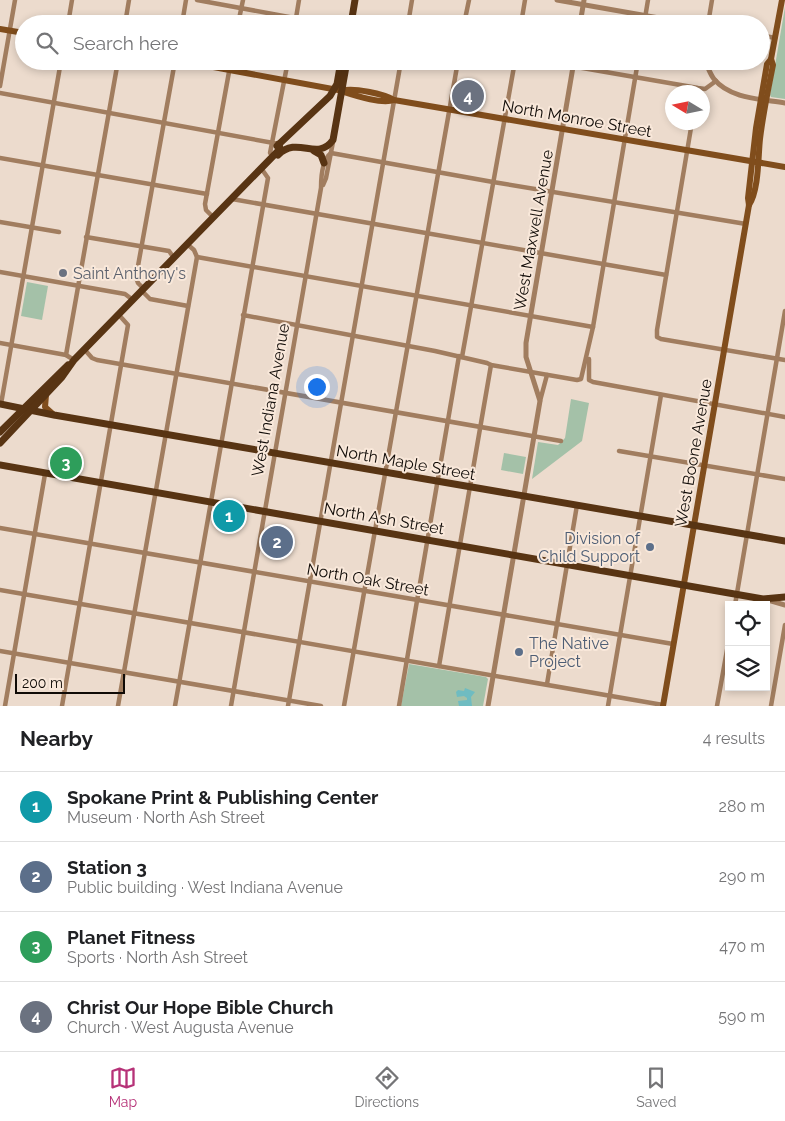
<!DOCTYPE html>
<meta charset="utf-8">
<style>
:root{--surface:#fff;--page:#f6f6f6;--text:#202124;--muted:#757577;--line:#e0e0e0;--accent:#b63278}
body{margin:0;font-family:Raleway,sans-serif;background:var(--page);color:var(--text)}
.controls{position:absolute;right:15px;bottom:15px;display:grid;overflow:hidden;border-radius:0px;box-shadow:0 2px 8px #0003}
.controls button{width:45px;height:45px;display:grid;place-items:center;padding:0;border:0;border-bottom:1px solid var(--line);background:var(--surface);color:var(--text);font:25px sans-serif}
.compass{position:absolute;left:665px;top:85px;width:45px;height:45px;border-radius:50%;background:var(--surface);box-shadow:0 2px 8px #0003;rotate:280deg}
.scale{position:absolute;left:15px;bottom:12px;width:110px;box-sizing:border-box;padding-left:5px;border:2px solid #0f0a06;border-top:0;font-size:14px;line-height:18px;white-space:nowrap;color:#0f0a06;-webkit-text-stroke:4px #f9e8da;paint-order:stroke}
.you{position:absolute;left:316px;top:386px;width:18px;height:18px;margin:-12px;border:4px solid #fff;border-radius:50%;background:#1a73e8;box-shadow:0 0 0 8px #1a73e833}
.badge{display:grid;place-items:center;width:32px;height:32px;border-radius:50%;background:var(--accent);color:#fff;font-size:16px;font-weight:700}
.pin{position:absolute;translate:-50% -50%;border:2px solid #fff;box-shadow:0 1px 5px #0006}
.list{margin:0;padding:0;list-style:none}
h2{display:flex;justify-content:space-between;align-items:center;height:65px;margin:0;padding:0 20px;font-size:21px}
h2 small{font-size:16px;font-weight:400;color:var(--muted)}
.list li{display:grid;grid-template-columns:32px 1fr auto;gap:15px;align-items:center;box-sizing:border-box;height:70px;padding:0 20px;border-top:1px solid var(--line)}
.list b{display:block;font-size:19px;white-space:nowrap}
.list p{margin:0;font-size:16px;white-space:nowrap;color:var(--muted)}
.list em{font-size:16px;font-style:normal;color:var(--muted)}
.icon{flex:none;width:28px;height:28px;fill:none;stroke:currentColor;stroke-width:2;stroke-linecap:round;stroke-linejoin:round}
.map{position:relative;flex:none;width:785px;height:706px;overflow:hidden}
.search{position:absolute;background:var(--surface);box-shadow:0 2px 8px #0003;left:15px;right:15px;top:15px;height:55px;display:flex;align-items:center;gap:12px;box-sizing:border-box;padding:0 18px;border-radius:28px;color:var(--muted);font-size:19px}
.sheet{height:345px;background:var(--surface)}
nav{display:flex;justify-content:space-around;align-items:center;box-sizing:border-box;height:70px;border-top:1px solid var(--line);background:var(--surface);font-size:14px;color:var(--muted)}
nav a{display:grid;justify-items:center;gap:2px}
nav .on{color:var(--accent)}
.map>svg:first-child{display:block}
</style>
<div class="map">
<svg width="785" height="706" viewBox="0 0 785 706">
<rect width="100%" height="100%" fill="#ecdbcd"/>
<!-- green -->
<g fill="#a4c1a8">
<path d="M 785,7 L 785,99 L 771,97 L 770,95 Z"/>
<path d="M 27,282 L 48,286 L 42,320 L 21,316 Z"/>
<path d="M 571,399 L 589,403 L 582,441 L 532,479 L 538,442 L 558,445 L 565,438 Z"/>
<path d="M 504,453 L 526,457 L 523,474 L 501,470 Z"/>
<path d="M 409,664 L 486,677 L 488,679 L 483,706 L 401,706 Z"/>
</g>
<!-- water -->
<path fill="#6fbcc1" d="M 465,688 L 475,692 L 471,697 L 472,706 L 459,706 L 458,701 L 467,700 L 467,698 L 464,696 L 457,697 L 456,692 L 458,690 L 464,691 Z"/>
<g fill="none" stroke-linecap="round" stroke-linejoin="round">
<!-- minor -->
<g stroke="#a17d5f" stroke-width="4.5">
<path d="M 197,0 L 327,24"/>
<path d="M 68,24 L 72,0"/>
<path d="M 125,24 L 129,0"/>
<path d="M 182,24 L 186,0"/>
<path d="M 238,24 L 243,0"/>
<path d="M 295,24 L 299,0"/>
<path d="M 408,24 L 412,0"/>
<path d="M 464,24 L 469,0"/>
<path d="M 521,24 L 525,0"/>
<path d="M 644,24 L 648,0"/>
<path d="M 708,24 L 712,0"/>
<path d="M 761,35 L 775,38"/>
<path d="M 542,61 L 698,88 L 705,89 L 716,81"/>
<path d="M 0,86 L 15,0"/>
<path d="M 0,93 L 279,144"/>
<path d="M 692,122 L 657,330 L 657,337 L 661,339 L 785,360"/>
<path d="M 270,153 L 288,61"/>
<path d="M 331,153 L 493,182 L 746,224"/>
<path d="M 0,158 L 207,194"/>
<path d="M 323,185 L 326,178 L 333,142"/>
<path d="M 232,199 L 666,275"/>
<path d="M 213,217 L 206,210 L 205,204 L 231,61"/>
<path d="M 0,222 L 59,232"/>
<path d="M 86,237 L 169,251 L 174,258"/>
<path d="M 197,257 L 593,327"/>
<path d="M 0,272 L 125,294 L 133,300"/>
<path d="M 144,289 L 138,283 L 136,277 L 175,61"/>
<path d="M 142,291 L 150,299 L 188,306"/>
<path d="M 243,315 L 435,351 L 487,363 L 491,365 L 577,380 L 581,379 L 593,327 L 638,61"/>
<path d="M 0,343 L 66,355 L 74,360"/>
<path d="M 85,350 L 92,358 L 97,360 L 561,441"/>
<path d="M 66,355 L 118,61"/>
<path d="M 462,357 L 515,61"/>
<path d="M 589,359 L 589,380 L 593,382 L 785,417"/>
<path d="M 540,401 L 547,375"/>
<path d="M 1,404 L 61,61"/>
<path d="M 619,451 L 785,479"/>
<path d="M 0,528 L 673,644"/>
<path d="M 0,590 L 663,705"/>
<path d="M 735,605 L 785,311"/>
<path d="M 0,651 L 321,706"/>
<path d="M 439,666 L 491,365"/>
<path d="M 547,684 L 577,505"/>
<path d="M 5,706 L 45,474"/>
<path d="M 62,706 L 128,325 L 119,315"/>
<path d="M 118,706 L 197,257 L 194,250 L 187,244"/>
<path d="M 175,706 L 268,178 L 261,168"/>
<path d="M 231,706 L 321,188 C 321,177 322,160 331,153"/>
<path d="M 288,706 L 401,61"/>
<path d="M 344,706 L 458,61"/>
<path d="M 399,706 L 459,356"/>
<path d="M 608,706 L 661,395"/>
<path d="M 717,706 L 729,639"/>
<path d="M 771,706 L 785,625"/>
</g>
<!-- tertiary -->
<g stroke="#a17d5f" stroke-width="5">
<path d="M 557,0 L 659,18 L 674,24"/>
<path d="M 580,24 L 584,0"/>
<path d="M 705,61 C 708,67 710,74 714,79 C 730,99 762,99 785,103"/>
<path d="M 768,600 L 785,605"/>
<path d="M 488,706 L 540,401 L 526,357 L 526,343 L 574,61"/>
</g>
<!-- secondary -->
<g stroke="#804d1c" stroke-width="6">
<path d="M 0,29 L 24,33"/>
<path d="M 181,61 L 338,90 C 351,94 381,105 394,100"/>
<path d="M 341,91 C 353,87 384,94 394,100 L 785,167"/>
<path d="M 749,205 C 759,190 758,157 760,139 C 763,114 768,90 773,65 L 771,59 L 782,0"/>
<path d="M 46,395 L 45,407 L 54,415"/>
<path d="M 663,706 L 749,205 L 748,198 L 756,128 L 767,64 L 771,59"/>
</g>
<!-- primary -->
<g stroke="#583413" stroke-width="7">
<path d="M 351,24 L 355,0"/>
<path d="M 277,146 L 330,96 L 337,84 L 341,61"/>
<path d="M 314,151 L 321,155 L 324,163"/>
<path d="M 278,155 C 298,135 317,162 333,140 L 347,61"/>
<path d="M 0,404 L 54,415 L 785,541"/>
<path d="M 0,432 L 68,365"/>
<path d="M 0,443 L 62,377 L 74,360 L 280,149 L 279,144"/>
<path d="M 0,465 L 763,599 L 785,597"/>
</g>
</g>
<!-- markers -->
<circle fill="#6b7280" stroke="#f9e8da" stroke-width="2" cx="63" cy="273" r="5"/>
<g fill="#5c6f8a" stroke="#f9e8da" stroke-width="2">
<circle cx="650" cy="547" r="5"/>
<circle cx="519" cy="652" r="5"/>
</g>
<g text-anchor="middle" stroke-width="4" stroke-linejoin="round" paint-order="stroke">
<!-- street labels -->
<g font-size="16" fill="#0f0a06" stroke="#f9e8da">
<text transform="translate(577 118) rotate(10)" y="6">North Monroe Street</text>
<text transform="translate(533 230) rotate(-80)" y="6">West Maxwell Avenue</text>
<text transform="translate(270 400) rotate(-80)" y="6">West Indiana Avenue</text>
<text transform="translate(693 453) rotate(-80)" y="6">West Boone Avenue</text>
<text transform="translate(406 462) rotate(10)" y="6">North Maple Street</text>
<text transform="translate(384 518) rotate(10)" y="6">North Ash Street</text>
<text transform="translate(368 579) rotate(10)" y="6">North Oak Street</text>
</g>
<!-- worship labels -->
<g font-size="16" fill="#5b616d" stroke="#f9e8da" text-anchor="start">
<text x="73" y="279">Saint Anthony's</text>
</g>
<!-- service labels -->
<g font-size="16" fill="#4e5e75" stroke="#f9e8da" text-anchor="end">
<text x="640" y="544">Division of<tspan x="640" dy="18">Child Support</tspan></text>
<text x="529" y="649" text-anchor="start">The Native<tspan x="529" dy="18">Project</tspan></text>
</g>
</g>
</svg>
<div class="controls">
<button><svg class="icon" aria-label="locate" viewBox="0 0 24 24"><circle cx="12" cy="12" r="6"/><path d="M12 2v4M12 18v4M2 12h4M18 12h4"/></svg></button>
<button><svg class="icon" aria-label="layers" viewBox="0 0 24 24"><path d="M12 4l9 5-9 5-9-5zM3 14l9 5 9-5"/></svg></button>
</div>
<svg class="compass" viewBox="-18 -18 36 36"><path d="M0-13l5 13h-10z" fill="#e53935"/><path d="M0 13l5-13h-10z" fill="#757577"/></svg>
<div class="scale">200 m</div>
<div class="you"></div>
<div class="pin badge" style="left:229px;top:516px;background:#0f9aa8">1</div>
<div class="pin badge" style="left:277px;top:542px;background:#5c6f8a">2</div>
<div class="pin badge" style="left:66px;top:463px;background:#2e9e5b">3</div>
<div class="pin badge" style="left:468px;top:96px;background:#6b7280">4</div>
<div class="search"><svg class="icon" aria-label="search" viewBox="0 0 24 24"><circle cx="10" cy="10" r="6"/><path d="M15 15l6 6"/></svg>Search here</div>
</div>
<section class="sheet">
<h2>Nearby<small>4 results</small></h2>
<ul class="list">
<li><span class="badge" style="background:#0f9aa8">1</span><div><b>Spokane Print &amp; Publishing Center</b><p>Museum · North Ash Street</p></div><em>280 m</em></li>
<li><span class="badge" style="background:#5c6f8a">2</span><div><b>Station 3</b><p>Public building · West Indiana Avenue</p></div><em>290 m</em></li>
<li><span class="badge" style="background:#2e9e5b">3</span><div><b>Planet Fitness</b><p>Sports · North Ash Street</p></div><em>470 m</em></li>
<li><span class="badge" style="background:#6b7280">4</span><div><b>Christ Our Hope Bible Church</b><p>Church · West Augusta Avenue</p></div><em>590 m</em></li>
</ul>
</section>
<nav>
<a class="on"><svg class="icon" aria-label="map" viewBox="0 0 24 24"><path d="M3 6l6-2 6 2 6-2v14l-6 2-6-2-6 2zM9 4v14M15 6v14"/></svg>Map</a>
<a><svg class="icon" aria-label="directions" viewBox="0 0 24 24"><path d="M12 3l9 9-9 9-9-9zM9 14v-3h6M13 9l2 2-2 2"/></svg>Directions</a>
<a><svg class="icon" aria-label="saved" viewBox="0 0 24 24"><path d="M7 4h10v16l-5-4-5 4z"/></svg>Saved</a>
</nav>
